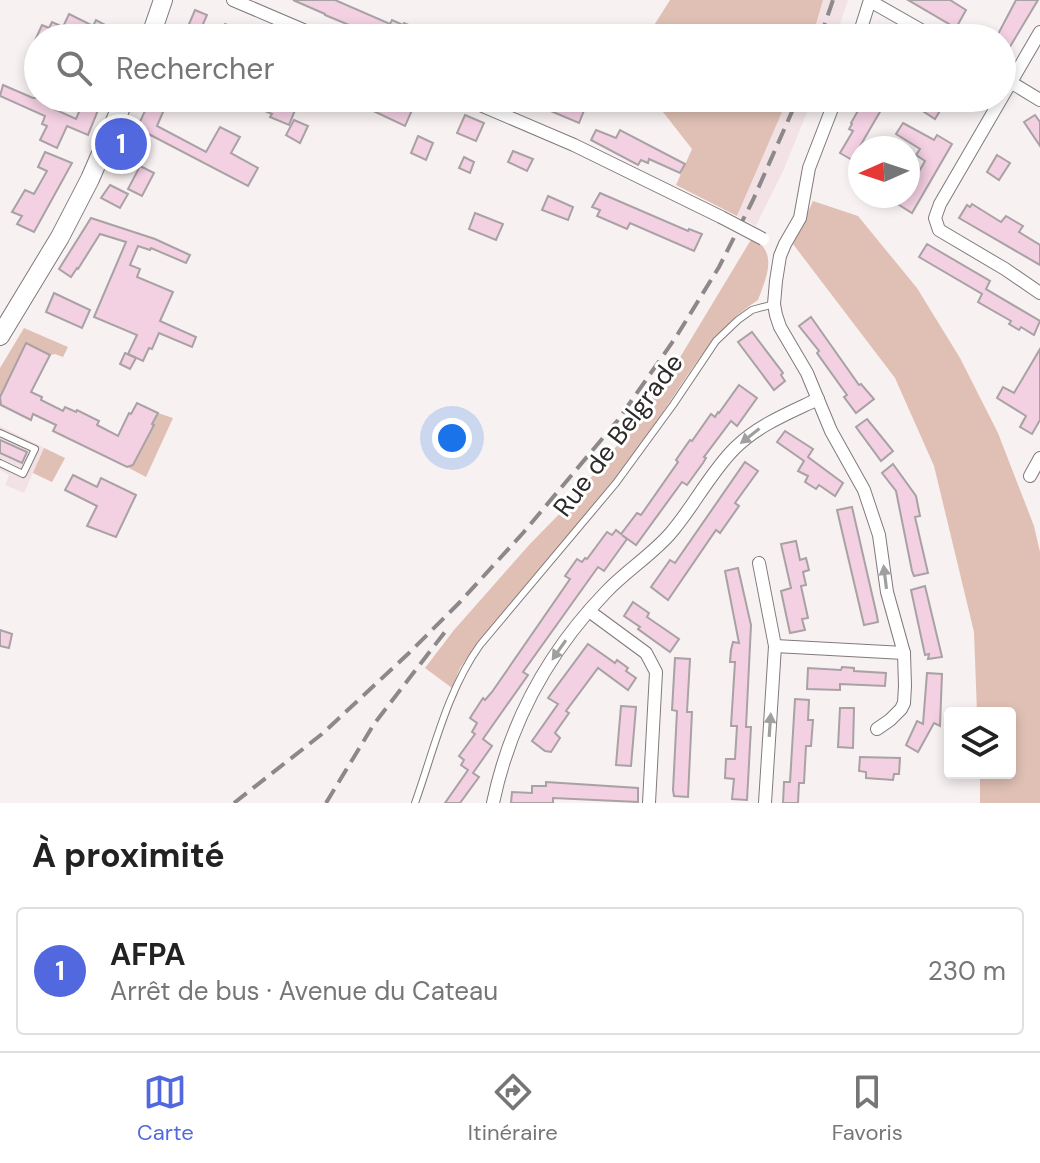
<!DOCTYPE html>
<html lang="fr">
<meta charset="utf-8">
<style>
:root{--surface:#fff;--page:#f2f2f2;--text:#222;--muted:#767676;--line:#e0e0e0;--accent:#5268de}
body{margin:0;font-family:"DM Sans",sans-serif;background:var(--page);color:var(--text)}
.controls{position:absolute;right:24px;bottom:24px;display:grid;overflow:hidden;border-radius:8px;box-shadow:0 4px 12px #0003}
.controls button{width:72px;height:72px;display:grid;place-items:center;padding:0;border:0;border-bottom:2px solid var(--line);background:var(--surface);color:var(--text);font:40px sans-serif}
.compass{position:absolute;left:848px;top:136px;width:72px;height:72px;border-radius:50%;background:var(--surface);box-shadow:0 4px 12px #0003;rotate:267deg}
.you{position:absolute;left:452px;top:438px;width:28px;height:28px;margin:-20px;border:6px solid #fff;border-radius:50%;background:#1a73e8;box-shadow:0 0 0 12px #1a73e833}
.badge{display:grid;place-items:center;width:52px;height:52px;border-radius:50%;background:var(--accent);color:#fff;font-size:26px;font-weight:700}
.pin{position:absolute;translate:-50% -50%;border:4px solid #fff;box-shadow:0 2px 8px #0006}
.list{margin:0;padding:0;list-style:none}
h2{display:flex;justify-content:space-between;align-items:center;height:104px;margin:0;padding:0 32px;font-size:34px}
h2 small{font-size:26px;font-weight:400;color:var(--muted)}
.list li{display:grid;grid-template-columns:52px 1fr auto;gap:24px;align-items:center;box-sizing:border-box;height:128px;margin:0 16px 16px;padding:0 16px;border:2px solid var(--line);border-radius:8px}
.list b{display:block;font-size:30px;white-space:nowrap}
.list p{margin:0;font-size:26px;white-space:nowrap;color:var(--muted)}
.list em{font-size:26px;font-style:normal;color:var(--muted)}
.icon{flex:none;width:44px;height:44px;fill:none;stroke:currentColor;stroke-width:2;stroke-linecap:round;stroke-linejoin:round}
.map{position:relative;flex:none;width:1040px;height:803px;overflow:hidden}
.search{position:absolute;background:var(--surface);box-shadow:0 4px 12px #0003;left:24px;right:24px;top:24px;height:88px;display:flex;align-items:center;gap:20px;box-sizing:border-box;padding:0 28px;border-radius:44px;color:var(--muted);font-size:30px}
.sheet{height:248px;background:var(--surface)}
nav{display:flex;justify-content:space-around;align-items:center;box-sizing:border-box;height:112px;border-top:2px solid var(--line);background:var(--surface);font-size:22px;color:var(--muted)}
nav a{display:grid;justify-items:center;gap:4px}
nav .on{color:var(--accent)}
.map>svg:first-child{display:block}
</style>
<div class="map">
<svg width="1040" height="803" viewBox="0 0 1040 803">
<rect width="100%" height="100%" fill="#f8f1f2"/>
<!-- built -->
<g fill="#f2e2e5">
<path d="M 823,0 L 848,0 L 835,38 L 812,38 Z"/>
<path d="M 788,98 L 813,98 L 783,171 L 756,226 L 737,216 Z"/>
<path d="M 0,426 L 65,458 L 52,482 L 33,473 L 24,493 L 5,485 L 9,475 L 0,470 Z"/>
</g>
<!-- green -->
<g fill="#e0c0b4">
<path d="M 670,0 L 823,0 L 812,38 L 646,38 Z"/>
<path d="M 652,98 L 788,98 L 737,216 L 676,185 L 692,149 Z"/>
<path d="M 813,201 L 858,216 L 917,288 L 960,358 L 998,433 L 1034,526 L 1040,552 L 1040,803 L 980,803 L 980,773 L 1010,773 L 1010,713 L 977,713 L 974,632 L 934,466 L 895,378 L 793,244 Z"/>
<path d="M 752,238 C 779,252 766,278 758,300 C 706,333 676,398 639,447 C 587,518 526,581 472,651 L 460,668 L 452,688 L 425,668 L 454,630 L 529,545 L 571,502 L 620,442 L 676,364 Z"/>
<path d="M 24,328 L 68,347 L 63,357 L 55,354 L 50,355 L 26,343 L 0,397 L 0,368 Z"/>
<path d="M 158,413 L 173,418 L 146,477 L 127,467 L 133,465 L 153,426 L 152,424 Z"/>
<path d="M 44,448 L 65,458 L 52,482 L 33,473 Z"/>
</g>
<!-- building -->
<g fill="#f3d0e2" stroke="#a8a2a5" stroke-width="2">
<path d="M 293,0 L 335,0 L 390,24 L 392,20 L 403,25 L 404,23 L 416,28 L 411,38 L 387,38 L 379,35 L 378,37 L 325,15 L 325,14 Z"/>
<path d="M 908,0 L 950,0 L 966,10 L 956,28 Z"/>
<path d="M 1016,0 L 1038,0 L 1002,60 L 1002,38 L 996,38 Z"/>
<path d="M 195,10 L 207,15 L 197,38 L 183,38 Z"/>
<path d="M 69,14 L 93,26 L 96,20 L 107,26 L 101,38 L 38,38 L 38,75 L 26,69 L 30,60 L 27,58 L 42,25 L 49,28 L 52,22 L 63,27 Z"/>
<path d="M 225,24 L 256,38 L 218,38 Z"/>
<path d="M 3,85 L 33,98 L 58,98 L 54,109 L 76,119 L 85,98 L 103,98 L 88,135 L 67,126 L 57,148 L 40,140 L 47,126 L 42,124 L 45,116 L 0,96 Z"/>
<path d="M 149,98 L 169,98 L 157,126 L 206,152 L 220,127 L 240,137 L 231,153 L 258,168 L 248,186 L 137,128 L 145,111 L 144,111 Z"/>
<path d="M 271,98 L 300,98 L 289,125 L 270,117 L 272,114 L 265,111 Z"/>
<path d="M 346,98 L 392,98 L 413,108 L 405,126 Z"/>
<path d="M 520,98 L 576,98 L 587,103 L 579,123 Z"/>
<path d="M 903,98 L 922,98 L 941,109 L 935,119 Z"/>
<path d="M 864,100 L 881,110 L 852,160 L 840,153 L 853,131 L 849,129 L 852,124 L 851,123 Z"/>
<path d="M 465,115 L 484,123 L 476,141 L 457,133 Z"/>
<path d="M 1035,115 L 1040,122 L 1040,146 L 1024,122 Z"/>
<path d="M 294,120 L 308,126 L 300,143 L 286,135 Z"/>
<path d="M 903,123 L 934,140 L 937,135 L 952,144 L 912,213 L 896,203 L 901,196 L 908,196 L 908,179 L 913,182 L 925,161 L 916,155 L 920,149 L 896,134 Z"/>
<path d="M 596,130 L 616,138 L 620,130 L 685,164 L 680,173 L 649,159 L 648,163 L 641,160 L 638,165 L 591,140 Z"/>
<path d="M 418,136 L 433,143 L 426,160 L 411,153 Z"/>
<path d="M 513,151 L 533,159 L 527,171 L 508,162 Z"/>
<path d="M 45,152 L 72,163 L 34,232 L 17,224 L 22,216 L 12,212 L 25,190 L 34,194 L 47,171 L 38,167 Z"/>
<path d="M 997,155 L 1010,163 L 999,180 L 987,172 Z"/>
<path d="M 464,157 L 474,162 L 470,173 L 459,168 Z"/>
<path d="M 140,166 L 154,173 L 142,196 L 128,189 Z"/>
<path d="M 110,185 L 128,194 L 120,208 L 101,198 Z"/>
<path d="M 600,193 L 688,231 L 689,229 L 702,234 L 694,251 L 630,223 L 627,229 L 597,216 L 600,210 L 592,207 Z"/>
<path d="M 548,196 L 573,207 L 568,220 L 542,210 Z"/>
<path d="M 972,204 L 1001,222 L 1006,216 L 1023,226 L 1019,232 L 1040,245 L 1040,265 L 959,218 L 967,205 L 970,207 Z"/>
<path d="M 475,213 L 503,224 L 496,240 L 469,229 Z"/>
<path d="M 91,218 L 155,239 L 190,255 L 186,263 L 151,248 L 150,250 L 138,246 L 130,265 L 140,269 L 137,277 L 173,292 L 160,321 L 196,337 L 192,347 L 159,333 L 152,349 L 149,348 L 143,361 L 128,354 L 137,335 L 94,317 L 126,242 L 100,234 L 78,269 L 77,268 L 71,277 L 59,269 Z"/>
<path d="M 927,244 L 990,281 L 986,289 L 1040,321 L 1034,335 L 1021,327 L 1019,330 L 1009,324 L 1011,321 L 978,302 L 982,294 L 919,257 Z"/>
<path d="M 54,293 L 90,310 L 82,328 L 46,312 Z"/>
<path d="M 811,317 L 859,385 L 861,384 L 874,399 L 856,413 L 844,397 L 847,395 L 817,353 L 819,351 L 799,326 Z"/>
<path d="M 752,332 L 783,373 L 781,375 L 785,381 L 774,390 L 738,342 Z"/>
<path d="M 26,343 L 50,355 L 31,392 L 42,397 L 41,400 L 63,411 L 65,407 L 76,412 L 77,410 L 99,421 L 97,425 L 118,436 L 129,413 L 131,414 L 137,403 L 158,413 L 152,424 L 154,425 L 133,465 L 127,467 L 53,431 L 56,425 L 33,414 L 31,420 L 1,405 L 0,397 Z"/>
<path d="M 1040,349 L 1040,420 L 1032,434 L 1020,427 L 1026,416 L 997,398 L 1003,387 L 1014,393 Z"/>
<path d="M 125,353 L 136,358 L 130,369 L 120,364 Z"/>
<path d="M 739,385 L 757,398 L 737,426 L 731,421 L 704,457 L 706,458 L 703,463 L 687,485 L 682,482 L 636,545 L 622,535 L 627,539 L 604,571 L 598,567 L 523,672 L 528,675 L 483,739 L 492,746 L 473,773 L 479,777 L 460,803 L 445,803 L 468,770 L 461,765 L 464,760 L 459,756 L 475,734 L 472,732 L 477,723 L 470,718 L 483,698 L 485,700 L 492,692 L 570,579 L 565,576 L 577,559 L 582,562 L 585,558 L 587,559 L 607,532 L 612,535 L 616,530 L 621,534 L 637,513 L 641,515 L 678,462 L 676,460 L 690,440 L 692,441 L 711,414 L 715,417 L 718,412 L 719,413 Z"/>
<path d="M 867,419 L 893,451 L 881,461 L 856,427 Z"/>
<path d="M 785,431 L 813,449 L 808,457 L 843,483 L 835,496 L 819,485 L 816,489 L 805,482 L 808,476 L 798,471 L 804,461 L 777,442 Z"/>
<path d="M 0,440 L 27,452 L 22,463 L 0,453 Z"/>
<path d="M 745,462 L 758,471 L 735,503 L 739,506 L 720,533 L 716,530 L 668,600 L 651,587 L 670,560 L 675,563 Z"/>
<path d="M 893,464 L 916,496 L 920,516 L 915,517 L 928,573 L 914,576 L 912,571 L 896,491 L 882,473 Z"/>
<path d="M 73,475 L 97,487 L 101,478 L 136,495 L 116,537 L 87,526 L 97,506 L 65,490 Z"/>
<path d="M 852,507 L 877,616 L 878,622 L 864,625 L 837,510 Z"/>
<path d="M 796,541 L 800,560 L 806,558 L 809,570 L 803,572 L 806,585 L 801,586 L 808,618 L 802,619 L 805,630 L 790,633 L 781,591 L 791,588 L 781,544 Z"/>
<path d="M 738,568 L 751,625 L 746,727 L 751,727 L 747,800 L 732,799 L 734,779 L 725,778 L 726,759 L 735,759 L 737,726 L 731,726 L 735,662 L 730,662 L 731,650 L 733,642 L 739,643 L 725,571 Z"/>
<path d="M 925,586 L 942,657 L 928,659 L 929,654 L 925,655 L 911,590 Z"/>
<path d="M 633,602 L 649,613 L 647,617 L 679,639 L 670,652 L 638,629 L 640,627 L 624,616 Z"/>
<path d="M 0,630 L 12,634 L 9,648 L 0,646 Z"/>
<path d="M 588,644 L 615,663 L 617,660 L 628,668 L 626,671 L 636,678 L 628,690 L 598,668 L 566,711 L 569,713 L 555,733 L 560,738 L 551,752 L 545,751 L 532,741 L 558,704 L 548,698 Z"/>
<path d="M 675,658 L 690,659 L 687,712 L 692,712 L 688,797 L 674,796 L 673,790 L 677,711 L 672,710 Z"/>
<path d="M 842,667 L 854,668 L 854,671 L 886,673 L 885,686 L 840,684 L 840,690 L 807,689 L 808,668 L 841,670 Z"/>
<path d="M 927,673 L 942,674 L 940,726 L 934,723 L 918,752 L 906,745 L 917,721 L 923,724 Z"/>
<path d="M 795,699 L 809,700 L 808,720 L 813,720 L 811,746 L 806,746 L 804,783 L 799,783 L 798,803 L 783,803 L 784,782 L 790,782 Z"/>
<path d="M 621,706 L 636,707 L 631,766 L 616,765 Z"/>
<path d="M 840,708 L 854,708 L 853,748 L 838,747 Z"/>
<path d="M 860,757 L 900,758 L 899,774 L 894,774 L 893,780 L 866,778 L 866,772 L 859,771 Z"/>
<path d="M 546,782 L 638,788 L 638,802 L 553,798 L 553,803 L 511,803 L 512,792 L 532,793 L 532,786 L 546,786 Z"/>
</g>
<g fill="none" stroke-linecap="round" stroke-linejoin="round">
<defs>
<g id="service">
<path d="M 0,433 L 35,449 L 23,474 L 0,463"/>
<path d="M 415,803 C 434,750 447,691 480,645 L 616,483 L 673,405 L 716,341 L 738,320 L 752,310 L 774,304"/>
</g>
<g id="minor">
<path d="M 233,0 L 322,38"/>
<path d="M 870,1 L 935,38"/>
<path d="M 1040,32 L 940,204 L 935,218 L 939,230 L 1005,269 L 1040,293"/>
<path d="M 858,38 L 870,0"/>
<path d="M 1002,77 L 1040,100"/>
<path d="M 464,98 L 574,145 L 721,217"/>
<path d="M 836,98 L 809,168 L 800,218 L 785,244 L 780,256 L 776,281 L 774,304 L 776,315 L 780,327 L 807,373 L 831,431 L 864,490 L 879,535 L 887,592 L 904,653 L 905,686 L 904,703 L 901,709 L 890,720 L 877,729"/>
<path d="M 1030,476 L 1040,458"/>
<path d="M 759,563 L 775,646 L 765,803"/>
<path d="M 589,611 L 646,653 L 656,672 L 649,803"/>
<path d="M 775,646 L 904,653"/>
<path d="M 493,803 C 510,722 549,651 606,592 C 626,571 650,556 669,535 C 693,508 709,474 735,448 C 758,425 789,413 818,399"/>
</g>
<g id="secondary">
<path d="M 150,38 L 163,0"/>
<path d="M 0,336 L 60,237 L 90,179 L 125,98"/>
</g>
</defs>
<!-- service casing -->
<use href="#service" stroke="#817a7b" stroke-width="8"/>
<!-- minor casing -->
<use href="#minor" stroke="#817a7b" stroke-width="14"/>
<!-- secondary casing -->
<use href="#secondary" stroke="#817a7b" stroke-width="20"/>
<!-- service -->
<use href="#service" stroke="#fff" stroke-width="6"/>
<!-- minor -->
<use href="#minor" stroke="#fff" stroke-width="12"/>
<!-- secondary -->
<use href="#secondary" stroke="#fff" stroke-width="18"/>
<!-- rail -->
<g stroke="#8d8889" stroke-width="4" stroke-dasharray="16 8" stroke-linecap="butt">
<path d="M 820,38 L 833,0"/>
<path d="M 234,803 L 322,734 L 409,653 L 460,602 L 523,533 L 618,420 L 676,337 L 719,267 L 753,200 L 798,98"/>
<path d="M 326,803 L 374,724 L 448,628"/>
</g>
<defs>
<path id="minor-bridge" d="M 721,217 L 763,239"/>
</defs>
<!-- minor-bridge casing -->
<use href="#minor-bridge" stroke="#817a7b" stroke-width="14" stroke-linecap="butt"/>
<!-- minor-bridge -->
<use href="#minor-bridge" stroke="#fff" stroke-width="12"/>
</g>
<!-- one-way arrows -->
<defs><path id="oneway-solid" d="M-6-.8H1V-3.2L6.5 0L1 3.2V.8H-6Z" transform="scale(2)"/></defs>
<g fill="#a09f9f">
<use href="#oneway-solid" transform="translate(750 436) rotate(142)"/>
<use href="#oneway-solid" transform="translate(885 577) rotate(-97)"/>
<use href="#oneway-solid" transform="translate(559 650) rotate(125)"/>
<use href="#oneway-solid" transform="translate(770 725) rotate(-86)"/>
</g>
<g text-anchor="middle" stroke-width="6" stroke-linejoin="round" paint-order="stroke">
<!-- street labels -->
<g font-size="26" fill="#2d2a2a" stroke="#fff">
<text transform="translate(618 435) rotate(-53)" y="9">Rue de Belgrade</text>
</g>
</g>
</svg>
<div class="controls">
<button><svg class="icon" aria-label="layers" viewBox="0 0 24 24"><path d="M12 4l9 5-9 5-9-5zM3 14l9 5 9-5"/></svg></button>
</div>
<svg class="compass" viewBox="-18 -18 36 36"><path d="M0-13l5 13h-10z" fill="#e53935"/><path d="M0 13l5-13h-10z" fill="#767676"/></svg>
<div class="you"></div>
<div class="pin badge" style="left:121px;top:144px">1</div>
<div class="search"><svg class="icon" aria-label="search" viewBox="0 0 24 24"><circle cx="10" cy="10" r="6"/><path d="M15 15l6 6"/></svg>Rechercher</div>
</div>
<section class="sheet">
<h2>À proximité<small></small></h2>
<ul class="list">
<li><span class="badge">1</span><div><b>AFPA</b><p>Arrêt de bus · Avenue du Cateau</p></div><em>230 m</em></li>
</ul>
</section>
<nav>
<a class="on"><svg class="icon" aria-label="map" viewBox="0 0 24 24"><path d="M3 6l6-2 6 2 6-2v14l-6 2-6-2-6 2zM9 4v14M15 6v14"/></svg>Carte</a>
<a><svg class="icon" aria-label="directions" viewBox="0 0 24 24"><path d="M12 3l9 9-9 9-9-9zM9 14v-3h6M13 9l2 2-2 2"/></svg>Itinéraire</a>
<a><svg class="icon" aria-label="saved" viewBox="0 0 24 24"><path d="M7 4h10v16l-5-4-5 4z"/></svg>Favoris</a>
</nav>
